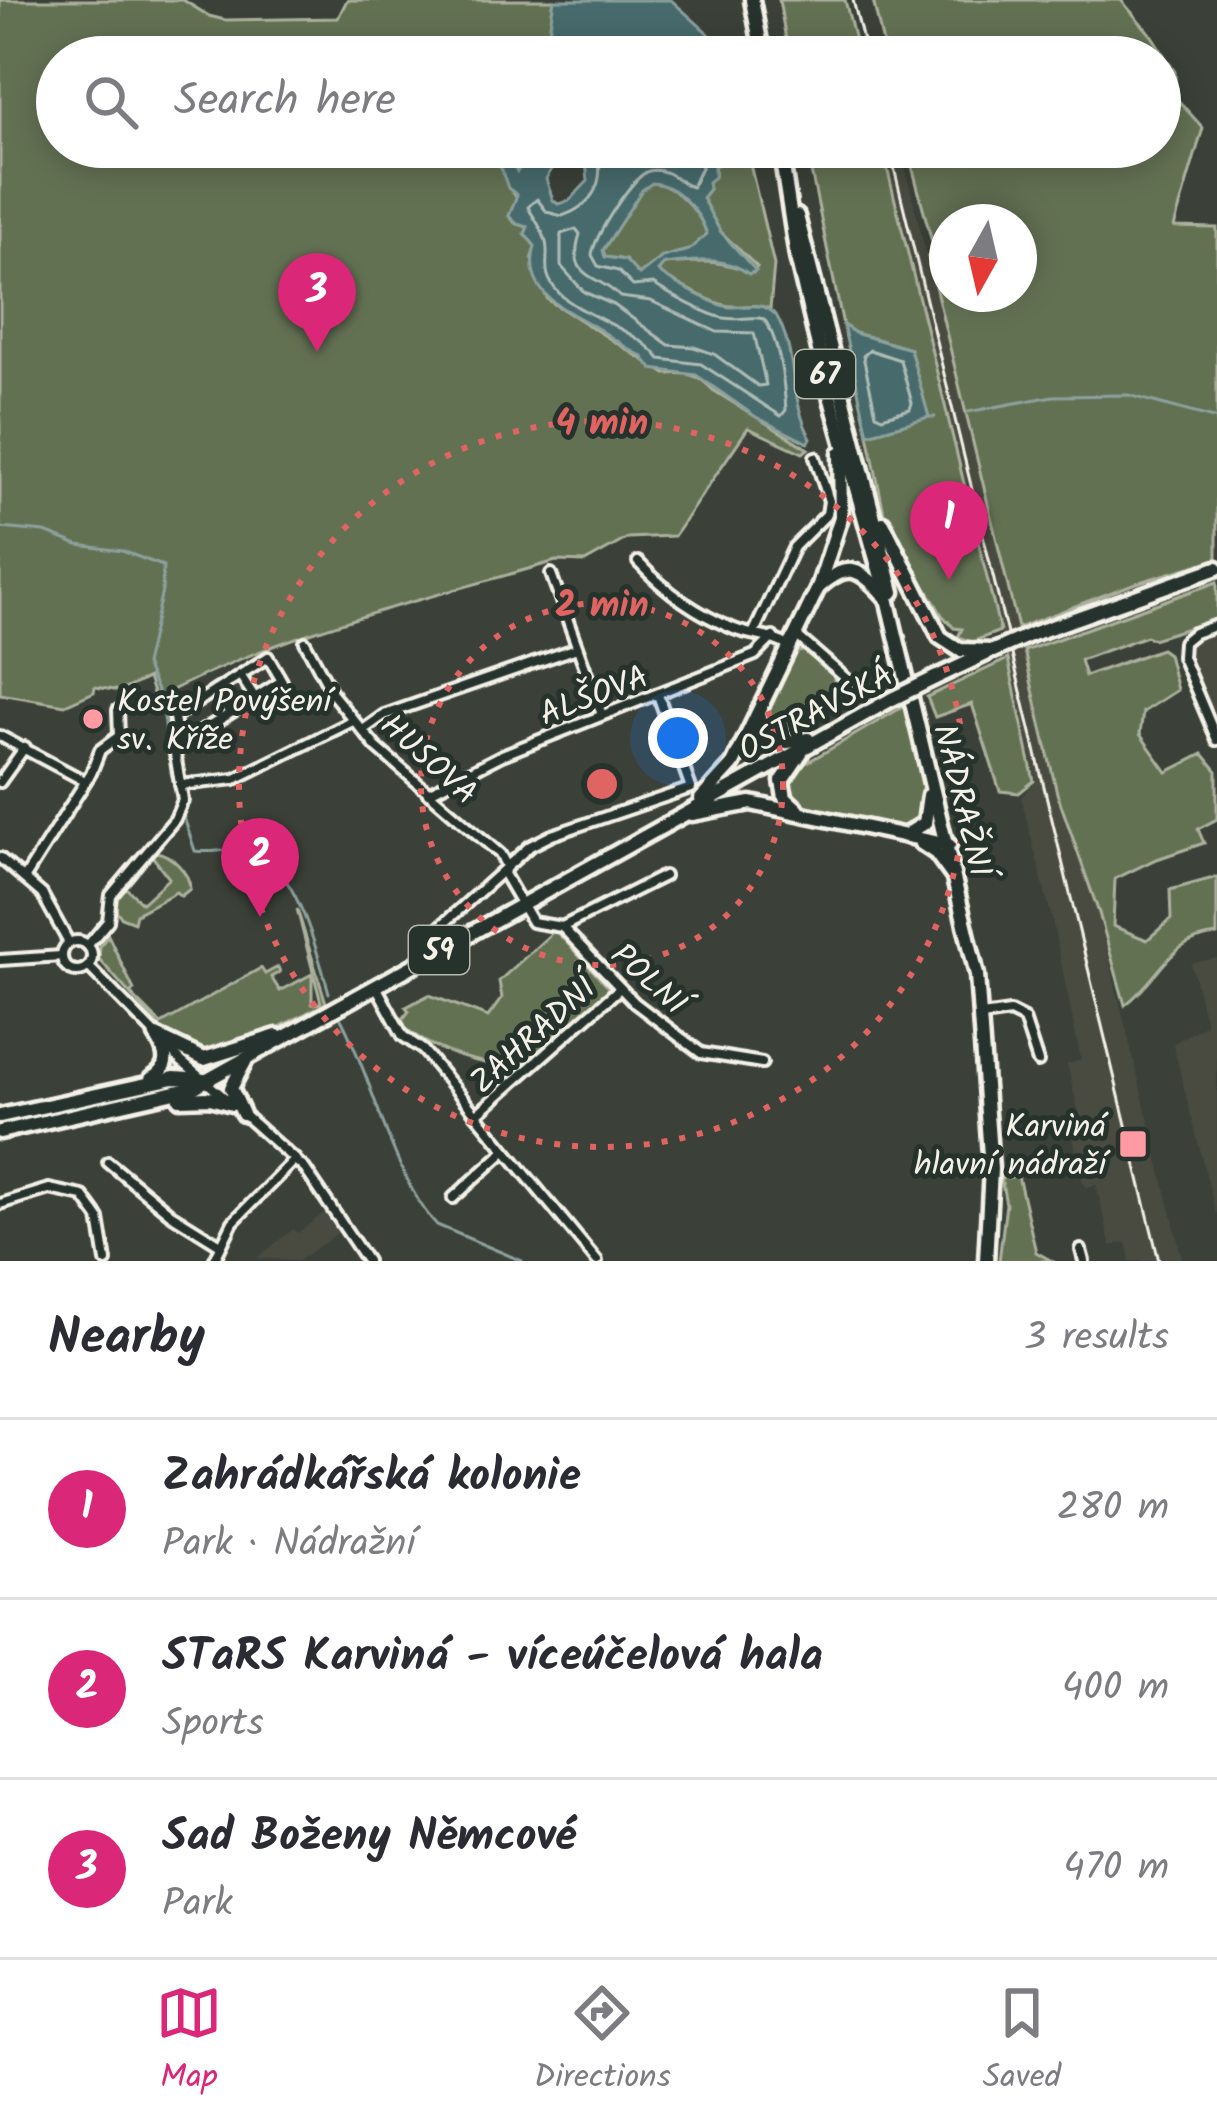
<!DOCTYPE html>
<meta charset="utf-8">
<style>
:root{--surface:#fff;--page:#f7f7f7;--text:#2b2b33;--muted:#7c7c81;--line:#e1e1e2;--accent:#db2777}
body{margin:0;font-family:Kalam,sans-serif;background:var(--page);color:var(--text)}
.compass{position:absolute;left:929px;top:204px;width:108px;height:108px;border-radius:50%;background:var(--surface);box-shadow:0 6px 30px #0003;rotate:188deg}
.you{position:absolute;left:678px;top:738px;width:42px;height:42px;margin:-30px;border:9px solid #fff;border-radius:50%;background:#1a73e8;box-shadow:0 0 0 18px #1a73e833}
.badge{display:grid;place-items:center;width:78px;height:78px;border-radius:50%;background:var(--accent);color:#fff;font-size:39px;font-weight:700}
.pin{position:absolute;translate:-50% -99px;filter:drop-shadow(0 3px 6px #0008)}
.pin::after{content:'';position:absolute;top:63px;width:42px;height:36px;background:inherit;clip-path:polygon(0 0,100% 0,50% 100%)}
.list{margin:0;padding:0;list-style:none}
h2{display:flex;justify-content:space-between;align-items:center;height:156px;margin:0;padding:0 48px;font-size:51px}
h2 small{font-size:39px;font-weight:400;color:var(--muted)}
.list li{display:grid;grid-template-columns:78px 1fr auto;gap:36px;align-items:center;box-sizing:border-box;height:180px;padding:0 48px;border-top:3px solid var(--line)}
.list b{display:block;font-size:45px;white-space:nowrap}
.list p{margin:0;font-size:39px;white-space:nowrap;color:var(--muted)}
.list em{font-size:39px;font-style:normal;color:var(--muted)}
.icon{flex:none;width:66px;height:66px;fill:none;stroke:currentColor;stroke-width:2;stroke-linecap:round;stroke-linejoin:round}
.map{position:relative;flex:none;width:1217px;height:1261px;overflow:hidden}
.search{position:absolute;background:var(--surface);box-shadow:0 6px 30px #0003;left:36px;right:36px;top:36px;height:132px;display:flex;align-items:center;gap:30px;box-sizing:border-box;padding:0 42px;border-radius:66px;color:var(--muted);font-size:45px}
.sheet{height:696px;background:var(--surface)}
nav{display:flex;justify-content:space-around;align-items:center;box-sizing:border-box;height:168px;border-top:3px solid var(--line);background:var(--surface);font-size:33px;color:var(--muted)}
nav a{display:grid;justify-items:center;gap:6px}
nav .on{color:var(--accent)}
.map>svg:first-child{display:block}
</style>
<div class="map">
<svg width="1217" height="1261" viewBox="0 0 1217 1261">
<rect width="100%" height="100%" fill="#3b4139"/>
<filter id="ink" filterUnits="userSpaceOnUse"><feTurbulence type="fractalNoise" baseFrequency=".00833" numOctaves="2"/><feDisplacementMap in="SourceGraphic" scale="24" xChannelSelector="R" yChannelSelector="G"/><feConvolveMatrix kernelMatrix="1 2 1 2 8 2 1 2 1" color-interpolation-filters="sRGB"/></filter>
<g filter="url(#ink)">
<!-- built -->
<g fill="#494b41">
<path d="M 882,147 L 900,147 L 1057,793 L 1092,890 L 1183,1261 L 1130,1261 L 1126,1242 L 1111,1246 L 1096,1185 L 1085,1187 L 1080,1173 L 1072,1129 L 1082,1126 L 1067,1064 L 1081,1060 L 1052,919 L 1021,797 L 1037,781 Z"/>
<path d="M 1217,629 L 1217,725 L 1185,656 L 1189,645 Z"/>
<path d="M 1217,958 L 1217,1213 L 1216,1214 L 1173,1044 L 1206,1024 L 1191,963 Z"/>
<path d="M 324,1213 L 338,1233 L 298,1261 L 257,1258 L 293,1229 L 298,1233 Z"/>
</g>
<!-- green -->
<g fill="#637152" stroke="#acb19d" stroke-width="3" fill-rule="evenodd">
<path d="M 0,0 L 183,0 L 209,16 L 225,20 L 338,18 L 347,0 L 554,0 L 545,57 L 57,57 L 57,147 L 537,147 L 509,188 L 518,199 L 509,216 L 515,223 L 528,227 L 525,234 L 535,246 L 532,258 L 535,275 L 548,300 L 666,374 C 688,372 698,374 713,390 L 808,449 L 803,453 L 748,428 L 674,536 L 628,538 L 585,562 L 556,561 C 417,602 284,630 155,699 L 148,678 L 120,691 L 95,687 L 94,692 L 65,705 L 0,694 Z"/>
<path d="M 779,0 L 845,0 L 859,57 L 789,57 Z"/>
<path d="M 873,0 L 1121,0 L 1152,36 L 1175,72 L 1176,98 L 1203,128 L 1174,227 L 1217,228 L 1217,559 L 1133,584 L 1018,628 L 928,257 L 936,257 L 907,147 L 1160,147 L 1160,57 L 886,57 ZM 947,222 L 1019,222 L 1019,294 L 947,294 Z"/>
<path d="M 738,147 L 746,147 L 774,265 L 770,309 C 755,303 745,307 730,306 C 718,306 667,280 658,271 L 664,264 C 701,261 720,259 753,273 L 757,267 L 720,231 L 702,198 L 709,189 L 708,182 L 714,177 L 715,164 L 724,162 Z"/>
<path d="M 806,147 L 882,147 L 1000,631 L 972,642 L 958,637 L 962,629 L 954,628 L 942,615 L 885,518 L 868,434 L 928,417 L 910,349 L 855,333 L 843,325 Z"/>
<path d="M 652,183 C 675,184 700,212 707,234 L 689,250 L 662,257 L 639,275 L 625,260 L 605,257 L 603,250 L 642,189 Z"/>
<path d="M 1217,582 L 1217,619 L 1153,639 L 1146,636 L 1080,660 L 1085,676 L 1161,649 L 1168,654 L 1177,690 L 1143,712 L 1140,734 L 1167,772 L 1203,754 L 1217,771 L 1217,819 L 1198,829 L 1204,843 L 1154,860 L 1115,879 L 1113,926 L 1147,940 L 1171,919 L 1170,890 L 1217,877 L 1217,935 C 1167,940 1163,976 1125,1005 L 1099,913 L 1057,793 L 1024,651 Z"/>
<path d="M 804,651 L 834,676 L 834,685 L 842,683 L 849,690 L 779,735 L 767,720 L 769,711 L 797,652 Z"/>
<path d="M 1008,659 L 1034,781 L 1019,793 L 1000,791 L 972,704 L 935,717 L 927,697 Z"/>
<path d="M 906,705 L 925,802 L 922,818 L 903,830 L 810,809 L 797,802 L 790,781 L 801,766 Z"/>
<path d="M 156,852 C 171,854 190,873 190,889 L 181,896 L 176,892 L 136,914 L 134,922 L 121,917 L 112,905 L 125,887 L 142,903 L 169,878 L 152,856 Z"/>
<path d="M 297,909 L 326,1003 L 235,1050 L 212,1057 L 168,1037 L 99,959 L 100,946 L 108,935 L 134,990 L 130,993 L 161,1024 L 261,968 L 265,974 L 278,967 L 280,972 L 271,977 L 280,991 L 312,974 L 312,1004 L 321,1003 Z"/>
<path d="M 555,930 L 611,990 L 523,1070 C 479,1063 432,1054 400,1023 L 409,1011 L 406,1007 L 429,995 L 488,1017 L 502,998 L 499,981 Z"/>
<path d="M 1018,1176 L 1036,1252 L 1052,1261 L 999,1261 L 1006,1204 L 1001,1178 Z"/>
</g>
<!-- water -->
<g fill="#476b6c" stroke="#8ca19e" stroke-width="3" fill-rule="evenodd">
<path d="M 554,0 L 671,0 L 711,36 L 720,57 L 545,57 Z"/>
<path d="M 478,147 L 502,147 L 517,172 L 537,147 L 738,147 L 724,162 L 714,166 L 714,177 L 708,182 L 709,189 L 702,198 L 720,231 L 756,271 L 749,274 C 723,255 695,261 664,264 L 658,271 C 667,280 717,306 729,307 C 749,308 760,300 776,315 C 798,352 789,401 811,438 L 808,443 L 756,417 L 696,375 L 652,369 L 642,356 C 626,349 615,339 600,330 C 568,309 521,296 535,246 L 525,234 L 528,227 L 517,224 L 509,216 L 517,195 L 508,188 L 501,168 ZM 569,150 L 585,154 L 588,181 L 569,201 L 558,204 L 553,200 L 546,179 L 557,159 ZM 652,183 C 676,184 700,212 707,234 L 689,250 L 662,257 L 639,275 L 625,260 L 605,257 L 603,250 L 642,190 Z"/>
<path d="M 843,325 L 855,333 L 910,349 L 929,417 L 868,434 Z"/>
</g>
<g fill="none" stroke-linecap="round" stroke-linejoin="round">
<!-- shore -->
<g stroke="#afbbb6" stroke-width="3">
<path d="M 595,147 C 607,179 595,205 562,216 L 547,212 L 537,199 L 528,207 C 533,217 541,226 545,239 C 552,257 538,271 558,292 C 582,317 637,328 660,359 L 701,364 L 781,416 L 786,410 C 784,383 780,341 764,319 C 750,315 739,321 724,318 C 709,316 667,293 653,284 L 633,286 L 618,271 L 598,266 L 592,255 C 593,238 633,175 649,171 C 669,167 677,182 692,187 L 706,157 L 722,147"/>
<path d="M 576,229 L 580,234 C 566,281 598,273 620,297 L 651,301 L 717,332 L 754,333 L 766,385 L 758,386 L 714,354 L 694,347 L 669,345 L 614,305 L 584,292 L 561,266 L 561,234 Z"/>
<path d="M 870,350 L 900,360 L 912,403 L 910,409 L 882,417 L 876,414 L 863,356 Z"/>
</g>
<!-- stream -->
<g stroke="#8ca19e" stroke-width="3">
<path d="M 968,412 L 1053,396 L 1128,395 L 1217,419"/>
<path d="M 929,417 L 935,417"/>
<path d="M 0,528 L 45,532 L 78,545 L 122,551 L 163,566 L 162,591 L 145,665 L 162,701 L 171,773 L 179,801"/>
<path d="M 182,811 L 195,851 C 214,854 234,846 253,852 C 296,865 318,954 329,993"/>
<path d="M 341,1019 C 372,1076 395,1183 437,1225 L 522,1261"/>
</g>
<defs>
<g id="minor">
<path d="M 638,562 C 665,591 697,614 734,629 C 754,637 768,634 790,647"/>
<path d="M 551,574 L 602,715"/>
<path d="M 1217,625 L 1194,633 L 1183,642 L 1182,657 L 1217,740"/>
<path d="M 754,632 L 794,547 L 827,514 L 829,501 L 815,457"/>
<path d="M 796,635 L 850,682"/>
<path d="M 305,642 L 334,696 L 376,747 L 500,854 L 506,865 L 504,874 L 532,922 L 562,927 L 635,1003 L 701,1053 L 762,1063"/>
<path d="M 240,675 L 255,698"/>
<path d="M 215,691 L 230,713"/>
<path d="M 363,730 L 384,715 L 577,648"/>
<path d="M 0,736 L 85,781"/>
<path d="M 0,782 L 25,747"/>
<path d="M 180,785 L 235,779 L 353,721"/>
<path d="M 428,793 L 502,755 L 755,655 L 773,637"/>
<path d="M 0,858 L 42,894 L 69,943"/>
<path d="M 25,877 L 91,773 L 100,750 L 119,736 L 118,710"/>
<path d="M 562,927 L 664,876"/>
<circle cx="77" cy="956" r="15"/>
<path d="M 421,944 L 530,846 L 552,835 L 691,788 L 658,695"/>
<path d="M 88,945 L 108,921 L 111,895 L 175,819 L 183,800 L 175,754 L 178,746 L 282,681 L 268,657 L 174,717 L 178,746"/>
<path d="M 0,960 L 62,956"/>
<path d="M 89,967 L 182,1062 L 230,1102"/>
<path d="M 376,986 L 403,1036 L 423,1050 L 597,1261"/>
<path d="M 982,1016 L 1010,1012 L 1024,1019 L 1038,1062"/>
<path d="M 241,1112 L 305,1169 L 367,1261"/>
<path d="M 476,1115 L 620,988"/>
<path d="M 108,1162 L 171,1214 L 219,1244"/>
<path d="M 453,1198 L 505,1151"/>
<path d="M 0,1204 L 49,1189 L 83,1196 L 99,1218 L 106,1261"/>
<path d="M 1081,1250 L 1084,1261"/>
<path d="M 214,1261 L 233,1222 L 295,1159"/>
</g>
<g id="primary">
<path d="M 752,0 L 763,57"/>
<path d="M 780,147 L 797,257 L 829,392 L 887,598 L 977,975 L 991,1169 L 986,1261"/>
<path d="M 797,216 L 893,592"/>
<path d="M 883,523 L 940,637 L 960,650 L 993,651"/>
<path d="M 819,587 C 849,560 860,569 885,596"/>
<path d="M 1032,634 L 1217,568"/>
<path d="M 935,678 L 986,654"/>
<path d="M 759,717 L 762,735 L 774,744 L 808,739"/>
<path d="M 701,799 L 733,764 L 818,588 L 841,517 L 840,453"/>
<path d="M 798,810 L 785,798 L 782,781 L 801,753"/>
<path d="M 692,814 L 751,803 L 949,845"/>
<path d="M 906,835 L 925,823 L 929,795"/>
<path d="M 921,843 L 936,853 L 952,875"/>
<path d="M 156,1036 L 204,1059 L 277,1036"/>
<path d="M 151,1079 C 171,1068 167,1053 157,1037"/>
<path d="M 180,1099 L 210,1098 L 232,1104"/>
<path d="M 243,1114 L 231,1088 L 245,1062"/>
<path d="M 0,1116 L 174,1078 L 204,1080"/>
<path d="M 0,1132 L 193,1088 L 892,699"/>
</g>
</defs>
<!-- minor casing -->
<use href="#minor" stroke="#f4f1e8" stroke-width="16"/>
<!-- primary casing -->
<use href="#primary" stroke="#f4f1e8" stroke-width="21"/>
<!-- minor -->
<use href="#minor" stroke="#26332d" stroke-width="8"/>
<!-- primary -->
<use href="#primary" stroke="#26332d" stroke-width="12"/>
<!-- rail -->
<g stroke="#f4f1e8" stroke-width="3">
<path d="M 853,0 L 867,57"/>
<path d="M 889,147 L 1159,1261"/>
</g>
<defs>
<g id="primary-bridge">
<path d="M 993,651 L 1032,634"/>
<path d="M 892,699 L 935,678"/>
</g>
</defs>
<!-- primary-bridge casing -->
<use href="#primary-bridge" stroke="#f4f1e8" stroke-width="21" stroke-linecap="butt"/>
<!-- primary-bridge -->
<use href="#primary-bridge" stroke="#26332d" stroke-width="12"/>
</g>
</g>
<!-- distance rings -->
<g fill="none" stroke="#df6462" stroke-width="6" stroke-dasharray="6 12">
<circle cx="602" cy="784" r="181"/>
<circle cx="602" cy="784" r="363"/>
</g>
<!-- markers -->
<g fill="#ff9aa2" stroke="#26332d" stroke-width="4.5">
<circle cx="93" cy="719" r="12"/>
<rect x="1118" y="1129" width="30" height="30" rx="6"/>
</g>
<g text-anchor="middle" stroke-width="10" stroke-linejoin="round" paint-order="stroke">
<!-- shield labels -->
<g fill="#26332d" stroke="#b6b8b0" stroke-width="3">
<rect x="795" y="350" width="60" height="48" rx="9"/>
<rect x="409" y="926" width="60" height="48" rx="9"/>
</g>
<g font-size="30" font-weight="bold" fill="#f4f1e8">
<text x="825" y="384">67</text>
<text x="439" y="960">59</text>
</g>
<!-- street labels -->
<g font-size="33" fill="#f4f1e8" stroke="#26332d">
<text transform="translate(593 694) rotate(-21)" y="12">ALŠOVA</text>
<text transform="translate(815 711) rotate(-28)" y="12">OSTRAVSKÁ</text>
<text transform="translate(430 758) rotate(42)" y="12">HUSOVA</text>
<text transform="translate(964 800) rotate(76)" y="12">NÁDRAŽNÍ</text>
<text transform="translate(650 978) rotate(42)" y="12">POLNÍ</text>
<text transform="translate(532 1034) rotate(-42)" y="12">ZAHRADNÍ</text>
</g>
<!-- poi labels -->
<g font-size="33" fill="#f4f1e8" stroke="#26332d" text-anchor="start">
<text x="117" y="712">Kostel Povýšení<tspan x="117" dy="38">sv. Kříže</tspan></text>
<text x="1106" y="1137" text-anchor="end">Karviná<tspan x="1106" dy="38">hlavní nádraží</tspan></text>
</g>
</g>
<circle cx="602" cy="784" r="18" fill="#df6462" stroke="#26332d" stroke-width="6"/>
<g font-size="36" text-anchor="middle" font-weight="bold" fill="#df6462" stroke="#26332d" stroke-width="10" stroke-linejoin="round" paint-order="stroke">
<text x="602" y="434">4 min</text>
<text x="602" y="616">2 min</text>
</g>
</svg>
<svg class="compass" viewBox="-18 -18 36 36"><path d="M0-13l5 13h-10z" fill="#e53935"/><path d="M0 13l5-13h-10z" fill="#7c7c81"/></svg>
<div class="you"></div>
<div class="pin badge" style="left:949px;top:580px">1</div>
<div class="pin badge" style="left:260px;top:917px">2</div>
<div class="pin badge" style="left:317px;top:352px">3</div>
<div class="search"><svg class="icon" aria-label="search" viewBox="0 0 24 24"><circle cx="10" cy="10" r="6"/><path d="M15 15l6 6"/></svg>Search here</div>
</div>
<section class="sheet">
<h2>Nearby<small>3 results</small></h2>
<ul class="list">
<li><span class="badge">1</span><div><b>Zahrádkářská kolonie</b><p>Park · Nádražní</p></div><em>280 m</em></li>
<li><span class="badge">2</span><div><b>STaRS Karviná - víceúčelová hala</b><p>Sports</p></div><em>400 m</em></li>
<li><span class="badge">3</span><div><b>Sad Boženy Němcové</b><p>Park</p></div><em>470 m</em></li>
</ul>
</section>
<nav>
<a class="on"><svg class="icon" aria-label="map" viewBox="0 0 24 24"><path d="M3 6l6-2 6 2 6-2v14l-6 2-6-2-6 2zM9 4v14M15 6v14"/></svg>Map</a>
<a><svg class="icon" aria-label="directions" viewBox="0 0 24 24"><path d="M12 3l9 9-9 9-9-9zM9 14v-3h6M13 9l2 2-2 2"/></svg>Directions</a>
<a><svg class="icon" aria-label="saved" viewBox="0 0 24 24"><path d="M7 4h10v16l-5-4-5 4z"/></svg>Saved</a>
</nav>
